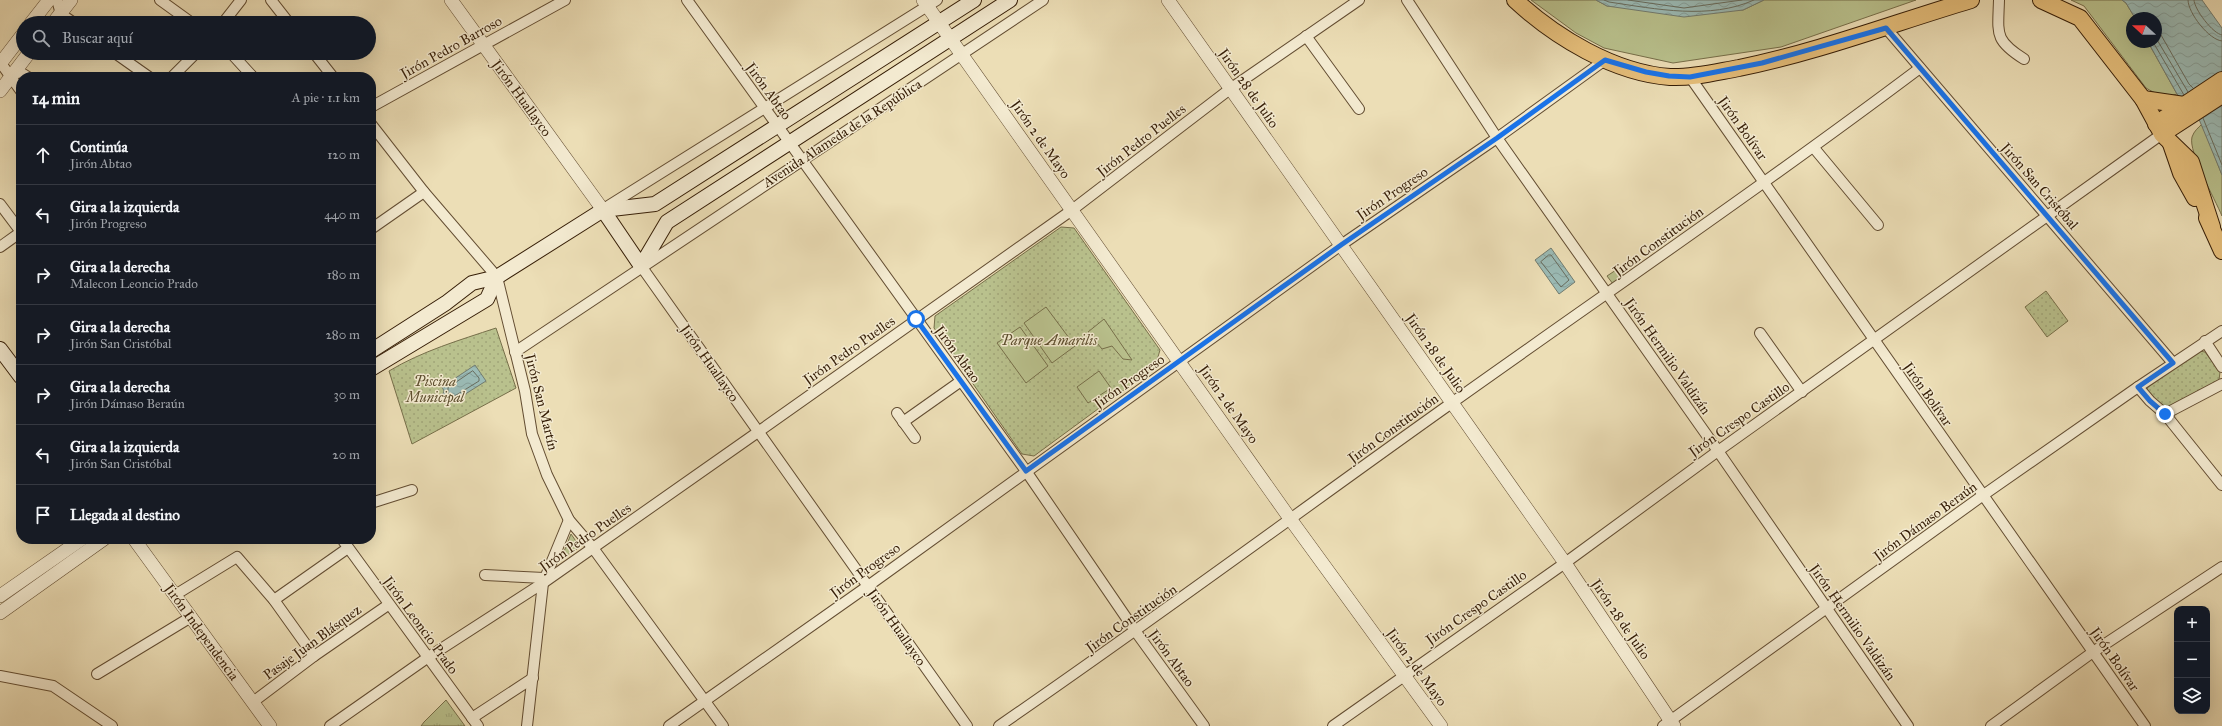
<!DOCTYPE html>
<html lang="es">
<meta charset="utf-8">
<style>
:root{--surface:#171b24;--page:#20242c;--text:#f1f3f6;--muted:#9ea1a6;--line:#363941}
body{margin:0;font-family:"IM FELL Great Primer",serif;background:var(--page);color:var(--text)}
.controls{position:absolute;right:12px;bottom:12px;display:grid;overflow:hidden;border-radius:8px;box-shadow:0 4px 16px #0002}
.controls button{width:36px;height:36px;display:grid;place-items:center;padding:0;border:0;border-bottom:1px solid var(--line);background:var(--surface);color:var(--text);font:20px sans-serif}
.compass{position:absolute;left:2126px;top:12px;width:36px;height:36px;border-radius:50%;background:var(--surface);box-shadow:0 4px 16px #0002;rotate:291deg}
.stop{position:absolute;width:12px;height:12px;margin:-9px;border:3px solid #1a73e8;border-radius:50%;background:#fff}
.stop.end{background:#1a73e8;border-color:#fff;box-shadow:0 1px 4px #0008}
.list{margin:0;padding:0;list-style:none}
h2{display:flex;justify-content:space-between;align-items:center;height:52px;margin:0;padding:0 16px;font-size:17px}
h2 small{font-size:13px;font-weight:400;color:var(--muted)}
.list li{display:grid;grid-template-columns:26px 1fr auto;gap:12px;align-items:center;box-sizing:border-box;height:60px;padding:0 16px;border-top:1px solid var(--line)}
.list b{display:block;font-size:15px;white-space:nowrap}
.list p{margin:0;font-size:13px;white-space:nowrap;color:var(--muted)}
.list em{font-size:13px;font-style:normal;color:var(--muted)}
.icon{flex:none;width:22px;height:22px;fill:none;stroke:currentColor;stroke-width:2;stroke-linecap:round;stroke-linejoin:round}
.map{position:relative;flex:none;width:2222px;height:726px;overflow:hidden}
.search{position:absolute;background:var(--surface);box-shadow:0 4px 16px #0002;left:16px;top:16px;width:360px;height:44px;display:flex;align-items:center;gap:10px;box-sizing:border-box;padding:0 14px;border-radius:22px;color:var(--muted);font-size:15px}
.panel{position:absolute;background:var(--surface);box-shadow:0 4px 16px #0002;left:16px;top:72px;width:360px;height:472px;border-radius:16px}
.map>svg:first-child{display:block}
</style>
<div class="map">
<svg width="2222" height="726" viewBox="0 0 2222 726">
<defs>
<pattern id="grass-tufts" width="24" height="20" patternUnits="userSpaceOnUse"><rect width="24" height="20" fill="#b9c18d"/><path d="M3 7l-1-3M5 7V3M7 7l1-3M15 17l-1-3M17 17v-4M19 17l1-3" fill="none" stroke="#a0a578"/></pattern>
<pattern id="park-dots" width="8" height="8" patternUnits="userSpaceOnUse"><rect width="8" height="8" fill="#b9c18d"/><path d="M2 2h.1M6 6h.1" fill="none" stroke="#a0a578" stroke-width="1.8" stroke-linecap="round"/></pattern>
<pattern id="water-waves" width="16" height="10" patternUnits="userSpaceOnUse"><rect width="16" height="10" fill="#9bbbb6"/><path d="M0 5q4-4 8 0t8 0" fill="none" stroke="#86a09b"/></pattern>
</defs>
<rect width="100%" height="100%" fill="#ecdeb6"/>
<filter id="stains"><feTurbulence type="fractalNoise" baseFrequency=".005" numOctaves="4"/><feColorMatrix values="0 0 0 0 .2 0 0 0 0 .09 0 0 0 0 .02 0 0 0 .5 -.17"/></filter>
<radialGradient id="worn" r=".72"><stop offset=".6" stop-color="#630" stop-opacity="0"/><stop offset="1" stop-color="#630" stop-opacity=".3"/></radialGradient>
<!-- grass -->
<path fill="url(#grass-tufts)" stroke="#776f4a" d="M 446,700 L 465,726 L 421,726 L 424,722 Z"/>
<!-- park -->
<g fill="url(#park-dots)" stroke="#776f4a">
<path d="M 1061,227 L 1074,228 L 1160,350 L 1155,367 L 1034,456 L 1022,454 L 934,328 L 935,316 Z"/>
<path d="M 2046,291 L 2068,321 L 2047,337 L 2025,307 Z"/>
<path d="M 496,328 L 516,388 L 412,444 L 389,371 C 422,351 460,340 496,328 Z"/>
<path d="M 2199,351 L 2205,352 L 2220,372 L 2219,380 L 2164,409 L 2146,391 L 2148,387 Z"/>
</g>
<!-- garden -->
<g fill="#b9c18d" stroke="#776f4a">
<path d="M 1531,0 L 1596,0 L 1607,6 L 1743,10 L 1764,0 L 1916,0 L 1781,47 L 1673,63 L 1604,48 L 1576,33 Z"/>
<path d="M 2071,0 L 2122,0 L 2126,3 L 2135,18 L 2132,18 L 2132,42 L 2148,42 L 2177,94 C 2165,98 2156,94 2146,88 L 2084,6 Z"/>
<path d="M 2202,124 L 2222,175 L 2222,216 C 2215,199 2188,152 2192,137 C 2194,131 2198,128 2202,124 Z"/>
<path d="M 1619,268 L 1624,276 L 1613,284 L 1607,276 Z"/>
<path d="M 1046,307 L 1075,346 L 1052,363 L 1024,323 Z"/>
<path d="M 1104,319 L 1132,360 L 1123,359 L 1112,346 L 1102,349 L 1088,332 Z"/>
<path d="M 1020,327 L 1048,366 L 1026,383 L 997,343 Z"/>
<path d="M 1099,371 L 1111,388 L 1088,403 L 1077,387 Z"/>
<path d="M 571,534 L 580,547 L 561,559 Z"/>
</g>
<!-- water -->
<g fill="url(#water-waves)" stroke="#727c70">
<path d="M 1596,0 L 1764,0 L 1743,10 L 1684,17 L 1607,6 Z"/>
<path d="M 2122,0 L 2202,0 L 2222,28 L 2222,175 L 2196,112 L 2177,94 L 2148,42 L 2156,42 L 2156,18 L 2135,18 L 2126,3 Z"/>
<path d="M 1551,248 L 1575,282 L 1559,294 L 1535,260 Z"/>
<path d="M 475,365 L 486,381 L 451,403 L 442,396 L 444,391 L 442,387 Z"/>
</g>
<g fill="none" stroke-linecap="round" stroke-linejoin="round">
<!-- shore -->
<g stroke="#686c5e" stroke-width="1">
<path d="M 1604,0 L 1609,2 C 1656,9 1710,20 1754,0"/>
<path d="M 1628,0 L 1684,8 L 1742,0"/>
<path d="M 2188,0 C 2188,13 2209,40 2222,41"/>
<path d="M 2194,0 C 2194,9 2213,34 2222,35"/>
<path d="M 2156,29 L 2161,35 L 2189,84 L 2193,88"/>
<path d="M 2156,38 L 2188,92"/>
<path d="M 2153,42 L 2184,95"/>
<path d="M 2203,118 L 2222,165"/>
<path d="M 1549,255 L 1551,255 L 1569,280 L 1561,287 L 1541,262 Z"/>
<path d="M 473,371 L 479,378 L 479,381 L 453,397 L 448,395 L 448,388 Z"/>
</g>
<defs>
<g id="minor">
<path d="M 57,0 L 61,14 L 74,23"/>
<path d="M 160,0 L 192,23"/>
<path d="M 271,0 L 289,23"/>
<path d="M 687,0 L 1026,471 L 1136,632 L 1204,726"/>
<path d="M 1407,0 L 1497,138 L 1718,451 L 1908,726"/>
<path d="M 1999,0 C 1998,34 1994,40 2024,59"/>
<path d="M 223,23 L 241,0"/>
<path d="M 1886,28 L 2173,363"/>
<path d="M 1306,36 L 1359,109"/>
<path d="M 115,53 L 149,77"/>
<path d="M 231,53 L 253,77"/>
<path d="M 314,53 L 333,77"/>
<path d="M 0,62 L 21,91"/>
<path d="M 11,75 L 20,72 L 28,77"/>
<path d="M 172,77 L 196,53"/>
<path d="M 1690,77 L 2145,726"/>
<path d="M 371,107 L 565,0"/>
<path d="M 371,124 L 424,192 L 497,277 L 525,391 L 532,434 L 547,475 L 569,520 L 593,548 L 723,726"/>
<path d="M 1814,148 L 1878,225"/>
<path d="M 0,204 L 21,232 L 0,247"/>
<path d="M 605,208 L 937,0"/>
<path d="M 371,229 L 424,192"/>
<path d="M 641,266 L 967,726"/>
<path d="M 1760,333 L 1802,392"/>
<path d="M 2205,341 L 2222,367"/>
<path d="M 515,352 L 1043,0"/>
<path d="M 2138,387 L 2150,401 L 2165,414 L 2222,485"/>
<path d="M 897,413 L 915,438"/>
<path d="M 2165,414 L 2222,384"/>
<path d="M 903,422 L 961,381"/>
<path d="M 371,503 L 412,490"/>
<path d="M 342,539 L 478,726"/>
<path d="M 485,575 L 544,578"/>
<path d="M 175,595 L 237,557 L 274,600 L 314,656"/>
<path d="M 274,600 L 348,548"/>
<path d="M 97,674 L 191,617"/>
<path d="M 0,676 L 53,686 L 112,726"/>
<path d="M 253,702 L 314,656 L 388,605"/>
<path d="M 472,718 L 533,678"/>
<path d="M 330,726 L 427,658 L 543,583 L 758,432 L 1072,210 L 1230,89 L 1359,0"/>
<path d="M 527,726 L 543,583 L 569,520"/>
<path d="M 669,726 L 868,586 L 1341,245 L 1497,138 L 1605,60"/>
<path d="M 999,726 C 1152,621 1301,510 1453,402 C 1609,291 1767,183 1920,68"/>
<path d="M 1333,726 L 1565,563 L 1718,451 L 2162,134"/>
<path d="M 1663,726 L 1982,496 L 2138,387 L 2222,331"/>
<path d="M 1991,726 L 2093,652 L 2222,567"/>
</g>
<g id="tertiary">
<path d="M 451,0 L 603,210"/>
<path d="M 923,0 L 1291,520 L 1441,726"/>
<path d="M 1168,0 L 1565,563 L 1674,726"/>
<path d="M 31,23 L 49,0"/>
<path d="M 53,23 L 71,0"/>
<path d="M 0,64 L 23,34"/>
<path d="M 0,91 L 29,53"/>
<path d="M 134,539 L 270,726"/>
<path d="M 0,596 L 82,539"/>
<path d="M 0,613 L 104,539"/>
</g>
<g id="secondary">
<path d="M 603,210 L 641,266 L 667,222 L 1010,0"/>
<path d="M 0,349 L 21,377"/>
<path d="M 371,351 L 446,303 L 472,283 L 497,277 L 603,210 L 655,204 L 974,0"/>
<path d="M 371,369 L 487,299 L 497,277"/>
</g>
<g id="primary">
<path d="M 1515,0 C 1555,37 1614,73 1670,77 C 1693,78 1716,72 1739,68 C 1818,52 1894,23 1971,0"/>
<path d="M 2041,0 L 2080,18 L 2143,99 L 2162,134 L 2191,162 L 2212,227"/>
<path d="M 2143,99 L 2184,105"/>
<path d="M 2156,124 L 2222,80"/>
<path d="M 2162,134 L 2222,95"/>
<path d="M 2171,144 L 2181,173 L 2195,198"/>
<path d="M 2207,218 L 2222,251"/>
</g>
</defs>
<!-- minor casing -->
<use href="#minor" stroke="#634d32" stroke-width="12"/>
<!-- tertiary casing -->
<use href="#tertiary" stroke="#634d32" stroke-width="14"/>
<!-- secondary casing -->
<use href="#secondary" stroke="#351d06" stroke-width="16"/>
<!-- primary casing -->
<use href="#primary" stroke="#351d06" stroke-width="18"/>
<!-- minor -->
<use href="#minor" stroke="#f3ead0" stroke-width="10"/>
<!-- tertiary -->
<use href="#tertiary" stroke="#f3ead0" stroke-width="13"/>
<!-- secondary -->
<use href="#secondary" stroke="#f3ead0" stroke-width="14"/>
<!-- primary -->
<use href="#primary" stroke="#e6bf7b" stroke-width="16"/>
</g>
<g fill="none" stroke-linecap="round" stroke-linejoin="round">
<!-- route -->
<path stroke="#1a73e8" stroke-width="5" d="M 916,319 L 1026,471 L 1341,245 L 1497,138 L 1605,60 L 1646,72 L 1669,76 L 1690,77 L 1762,63 L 1886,28 L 2173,363 L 2138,387 L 2150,401 L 2165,414"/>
</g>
<g text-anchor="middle" stroke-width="3" stroke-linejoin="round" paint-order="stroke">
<!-- street labels -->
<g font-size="14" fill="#351d06" stroke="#f3ead0">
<text transform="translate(451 47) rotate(-29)" y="5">Jirón Pedro Barroso</text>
<text transform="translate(1249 88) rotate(55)" y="5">Jirón 28 de Julio</text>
<text transform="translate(769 91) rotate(54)" y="5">Jirón Abtao</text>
<text transform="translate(522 98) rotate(54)" y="5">Jirón Huallayco</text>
<text transform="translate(1743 128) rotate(55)" y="5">Jirón Bolívar</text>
<text transform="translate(842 133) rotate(-33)" y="5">Avenida Alameda de la República</text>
<text transform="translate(1041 139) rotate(55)" y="5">Jirón 2 de Mayo</text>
<text transform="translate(1141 140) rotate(-38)" y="5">Jirón Pedro Puelles</text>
<text transform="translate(2040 186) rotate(49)" y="5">Jirón San Cristóbal</text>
<text transform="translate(1392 193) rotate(-34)" y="5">Jirón Progreso</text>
<text transform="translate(1658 241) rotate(-36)" y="5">Jirón Constitución</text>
<text transform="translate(849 350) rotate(-35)" y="5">Jirón Pedro Puelles</text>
<text transform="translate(1436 353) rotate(55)" y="5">Jirón 28 de Julio</text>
<text transform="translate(958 354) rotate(54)" y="5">Jirón Abtao</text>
<text transform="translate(1668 356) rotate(55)" y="5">Jirón Hermilio Valdizán</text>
<text transform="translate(710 363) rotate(55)" y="5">Jirón Huallayco</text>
<text transform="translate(1129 381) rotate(-35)" y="5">Jirón Progreso</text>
<text transform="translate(1928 394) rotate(55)" y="5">Jirón Bolívar</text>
<text transform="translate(542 402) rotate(76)" y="5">Jirón San Martín</text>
<text transform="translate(1229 404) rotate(55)" y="5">Jirón 2 de Mayo</text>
<text transform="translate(1739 419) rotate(-35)" y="5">Jirón Crespo Castillo</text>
<text transform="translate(1393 428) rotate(-36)" y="5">Jirón Constitución</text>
<text transform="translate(1925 521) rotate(-36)" y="5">Jirón Dámaso Beraún</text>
<text transform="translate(585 537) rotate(-35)" y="5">Jirón Pedro Puelles</text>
<text transform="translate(865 570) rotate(-36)" y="5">Jirón Progreso</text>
<text transform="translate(1476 607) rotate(-35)" y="5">Jirón Crespo Castillo</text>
<text transform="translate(1131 618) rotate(-35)" y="5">Jirón Constitución</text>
<text transform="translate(1621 619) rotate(56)" y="5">Jirón 28 de Julio</text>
<text transform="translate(1853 622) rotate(55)" y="5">Jirón Hermilio Valdizán</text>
<text transform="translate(421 625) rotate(54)" y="5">Jirón Leoncio Prado</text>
<text transform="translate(897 627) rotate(55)" y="5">Jirón Huallayco</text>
<text transform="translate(202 632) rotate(54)" y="5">Jirón Independencia</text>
<text transform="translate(312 642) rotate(-36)" y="5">Pasaje Juan Blásquez</text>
<text transform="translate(1172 658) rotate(54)" y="5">Jirón Abtao</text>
<text transform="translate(2115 659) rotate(55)" y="5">Jirón Bolívar</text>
<text transform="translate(1417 667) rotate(54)" y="5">Jirón 2 de Mayo</text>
</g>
<!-- park labels -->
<g font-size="14" font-style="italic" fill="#5d4e2e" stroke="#f3ead0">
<text x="1049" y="345">Parque Amarilis</text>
<text x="435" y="386">Piscina<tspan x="435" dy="16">Municipal</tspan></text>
</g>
</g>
<rect width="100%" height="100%" filter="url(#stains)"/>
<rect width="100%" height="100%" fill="url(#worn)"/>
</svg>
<div class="controls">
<button>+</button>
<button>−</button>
<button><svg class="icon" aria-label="layers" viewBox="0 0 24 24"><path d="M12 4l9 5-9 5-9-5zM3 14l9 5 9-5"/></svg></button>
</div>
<svg class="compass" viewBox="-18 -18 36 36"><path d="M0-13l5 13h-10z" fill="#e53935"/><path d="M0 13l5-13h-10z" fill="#9ea1a6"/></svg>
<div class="stop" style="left:916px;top:319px"></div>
<div class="stop end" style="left:2165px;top:414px"></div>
<div class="search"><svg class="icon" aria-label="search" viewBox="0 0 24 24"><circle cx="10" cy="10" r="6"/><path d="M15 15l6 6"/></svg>Buscar aquí</div>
<section class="panel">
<h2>14 min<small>A pie · 1.1 km</small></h2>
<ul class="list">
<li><svg class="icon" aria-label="ahead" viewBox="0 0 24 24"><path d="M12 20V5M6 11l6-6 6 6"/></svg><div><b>Continúa</b><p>Jirón Abtao</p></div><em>120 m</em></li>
<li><svg class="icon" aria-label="left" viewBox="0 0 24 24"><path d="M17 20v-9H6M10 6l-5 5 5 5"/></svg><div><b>Gira a la izquierda</b><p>Jirón Progreso</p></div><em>440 m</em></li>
<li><svg class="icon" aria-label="right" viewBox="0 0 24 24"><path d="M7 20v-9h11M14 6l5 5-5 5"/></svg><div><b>Gira a la derecha</b><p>Malecon Leoncio Prado</p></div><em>180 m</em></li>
<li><svg class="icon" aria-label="right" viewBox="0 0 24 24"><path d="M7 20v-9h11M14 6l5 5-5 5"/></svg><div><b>Gira a la derecha</b><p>Jirón San Cristóbal</p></div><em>280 m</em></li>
<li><svg class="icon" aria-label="right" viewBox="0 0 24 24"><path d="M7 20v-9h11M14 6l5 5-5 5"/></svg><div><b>Gira a la derecha</b><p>Jirón Dámaso Beraún</p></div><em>30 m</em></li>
<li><svg class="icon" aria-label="left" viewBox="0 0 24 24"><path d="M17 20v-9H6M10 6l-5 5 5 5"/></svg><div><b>Gira a la izquierda</b><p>Jirón San Cristóbal</p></div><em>20 m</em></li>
<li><svg class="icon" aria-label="arrive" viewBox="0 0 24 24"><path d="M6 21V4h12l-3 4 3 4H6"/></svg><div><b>Llegada al destino</b></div></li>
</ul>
</section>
</div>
